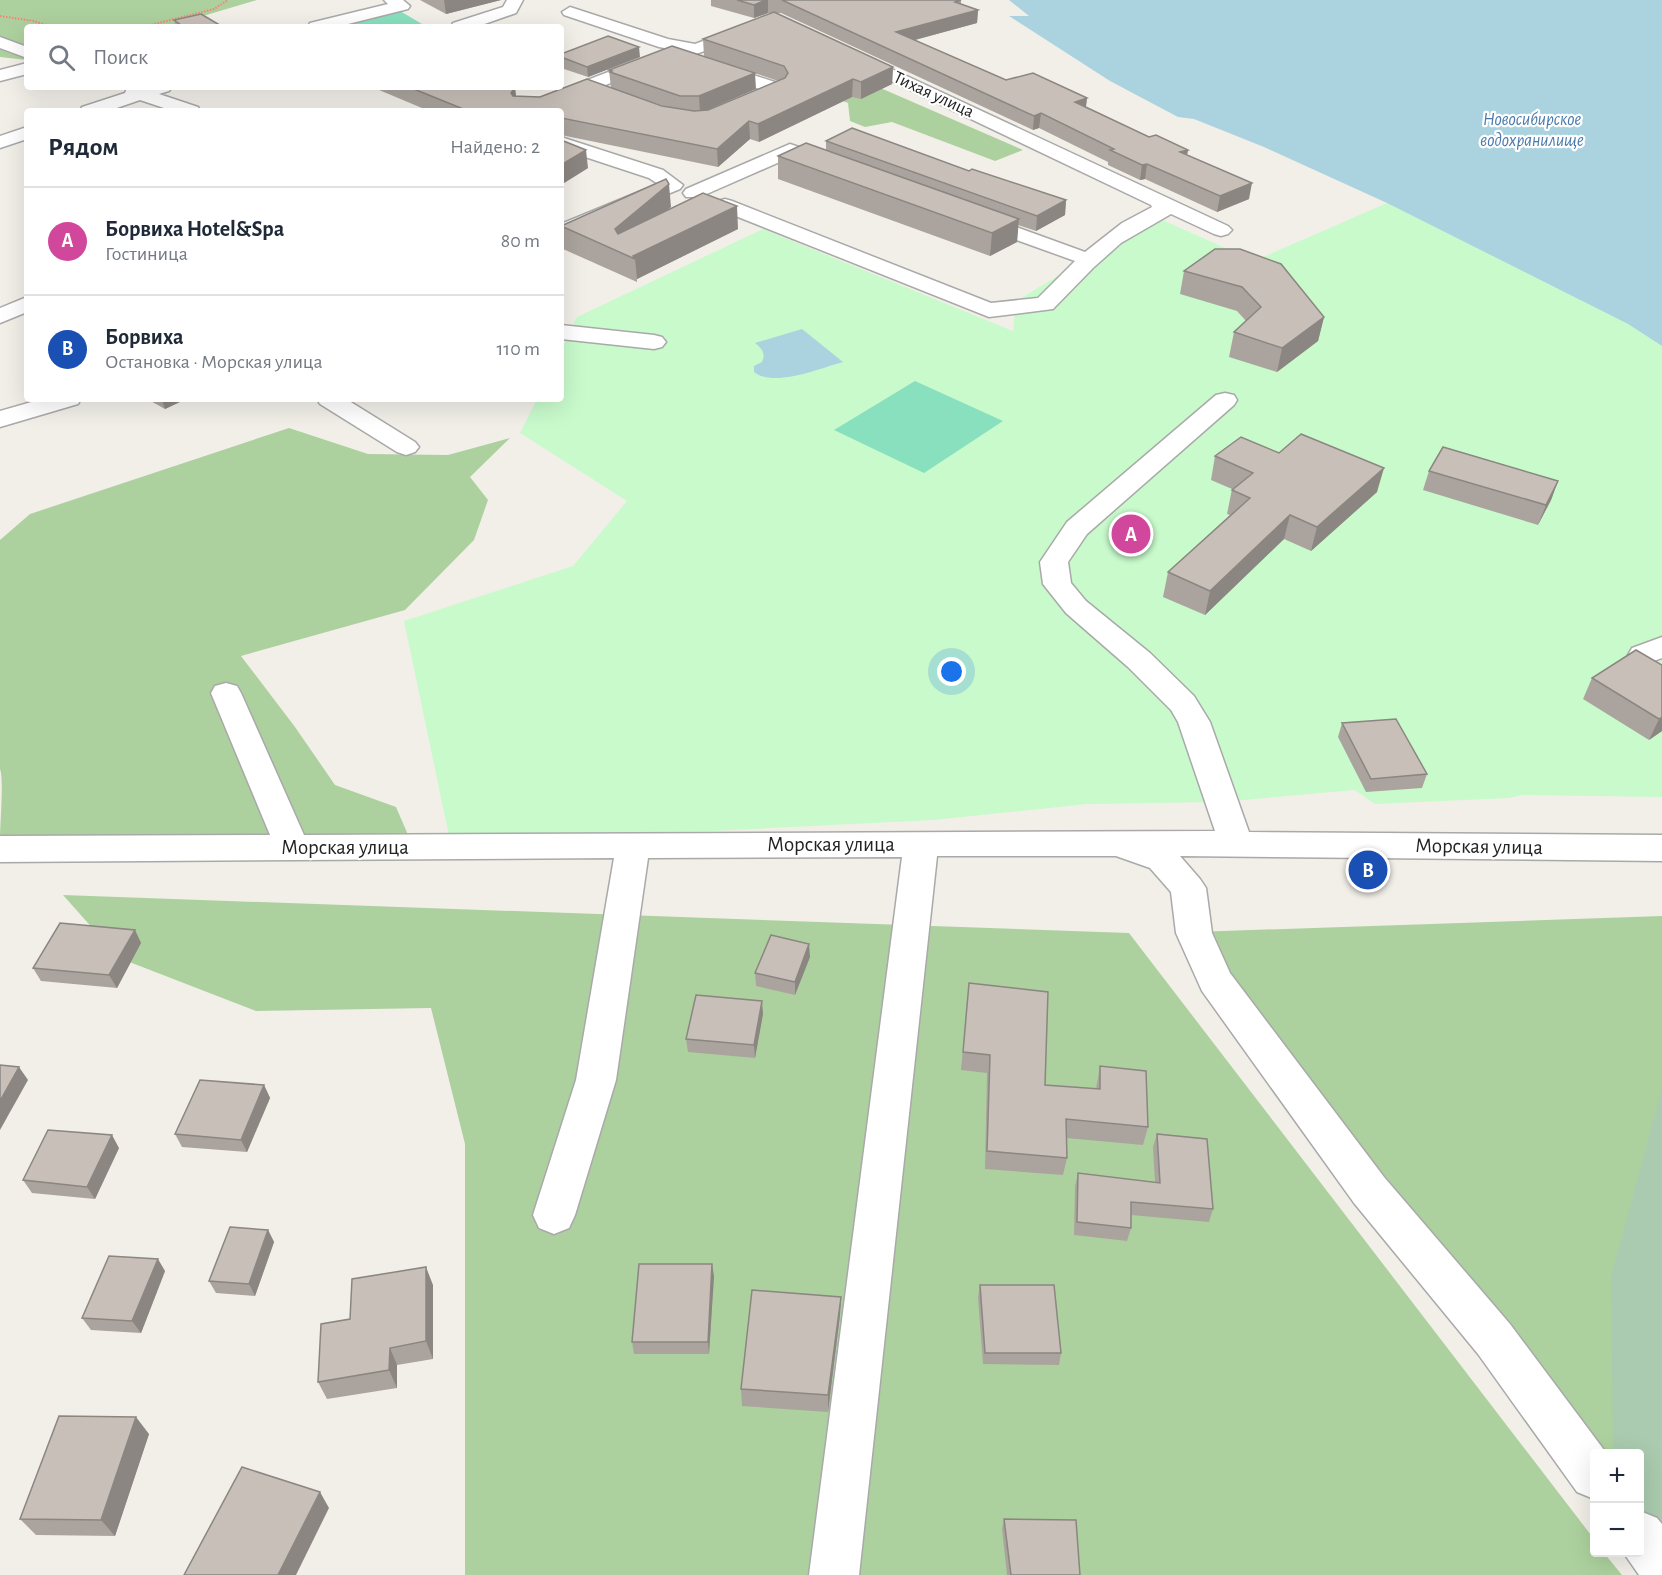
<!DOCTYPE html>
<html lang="ru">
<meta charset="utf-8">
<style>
:root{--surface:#fff;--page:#f2f2f3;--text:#1f2937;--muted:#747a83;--line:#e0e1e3;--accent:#0b8043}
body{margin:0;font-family:"Alegreya Sans",sans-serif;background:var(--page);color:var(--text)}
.controls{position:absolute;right:18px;bottom:18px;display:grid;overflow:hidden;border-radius:6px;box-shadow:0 6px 24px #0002}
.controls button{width:54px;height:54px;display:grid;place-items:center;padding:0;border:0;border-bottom:2px solid var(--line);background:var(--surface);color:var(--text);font:30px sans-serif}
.you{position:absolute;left:952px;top:672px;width:21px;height:21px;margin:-15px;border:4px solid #fff;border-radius:50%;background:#1a73e8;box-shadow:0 0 0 9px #1a73e833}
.badge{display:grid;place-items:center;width:39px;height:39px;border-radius:50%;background:var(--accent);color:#fff;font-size:20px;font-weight:700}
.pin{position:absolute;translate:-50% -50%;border:3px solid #fff;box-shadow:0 2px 6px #0006}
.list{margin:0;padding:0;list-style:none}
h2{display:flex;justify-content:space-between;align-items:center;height:78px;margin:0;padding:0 24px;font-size:26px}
h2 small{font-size:20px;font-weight:400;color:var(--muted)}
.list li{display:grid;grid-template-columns:39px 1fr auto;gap:18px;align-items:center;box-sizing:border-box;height:108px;padding:0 24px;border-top:2px solid var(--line)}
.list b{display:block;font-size:22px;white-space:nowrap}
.list p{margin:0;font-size:20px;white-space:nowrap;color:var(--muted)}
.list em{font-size:20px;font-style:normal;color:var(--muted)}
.icon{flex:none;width:33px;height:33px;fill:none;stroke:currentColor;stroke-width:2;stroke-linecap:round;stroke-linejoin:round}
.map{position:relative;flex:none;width:1662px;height:1575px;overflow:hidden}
.search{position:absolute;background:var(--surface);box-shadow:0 6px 24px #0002;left:24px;top:24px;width:540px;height:66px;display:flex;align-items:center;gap:15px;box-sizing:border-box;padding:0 21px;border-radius:6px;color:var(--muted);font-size:22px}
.panel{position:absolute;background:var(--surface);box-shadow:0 6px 24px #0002;left:24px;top:108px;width:540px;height:294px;border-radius:6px}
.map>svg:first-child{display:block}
</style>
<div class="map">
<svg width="1662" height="1575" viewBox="0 0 1662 1575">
<rect width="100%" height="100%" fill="#f2efe9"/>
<!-- forest -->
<g fill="#add19e">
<path d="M 0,0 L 257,0 L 166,27 L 27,27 L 27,60 L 0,57 Z"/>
<path d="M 800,53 L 1023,150 L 995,161 L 892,122 L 865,127 L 850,121 L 848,103 L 764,72 Z"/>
<path d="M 289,428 L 368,454 L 448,455 L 510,438 L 470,477 L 488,500 L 474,540 L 405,610 L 241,656 L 295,727 L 335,785 L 396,807 L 409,837 L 0,838 C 0,823 4,779 0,769 L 0,540 L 30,514 Z"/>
<path d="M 63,895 L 1129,933 L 1594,1539 L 1594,1552 L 1604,1553 L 1622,1575 L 465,1575 L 465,1144 L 431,1008 L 256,1011 L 119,958 Z"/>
<path d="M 1662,916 L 1662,1532 L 1640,1454 L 1601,1453 L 1194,932 Z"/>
</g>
<!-- cemetery -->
<path fill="#aacbaf" d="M 1662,1088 L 1662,1561 L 1640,1536 L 1640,1454 L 1613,1453 L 1611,1276 Z"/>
<!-- park -->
<path fill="#c8facc" d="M 1387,203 L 1628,324 L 1662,346 L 1662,797 L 1522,795 L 1509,798 L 1375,804 L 1355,790 L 1220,802 L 1087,804 L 933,820 L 712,831 L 449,836 L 404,621 L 573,566 L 627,501 L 520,433 L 537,399 L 561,399 L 561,350 L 577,317 L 763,229 L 1013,331 L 1016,301 L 1156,217 L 1254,261 Z"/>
<!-- pitch -->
<g fill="#88e0be">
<path d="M 400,11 L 427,27 L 332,27 Z"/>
<path d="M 915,381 L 1003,421 L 924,473 L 834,430 Z"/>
</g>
<!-- water -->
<g fill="#aad3df">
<path d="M 1009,0 L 1662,0 L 1662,346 L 1628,324 L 1387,203 L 1264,147 L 1194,119 L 1178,117 L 1110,81 L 1009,16 L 1029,16 Z"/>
<path d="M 802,329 L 843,362 C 821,368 773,388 754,372 L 754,366 L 762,362 C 766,353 762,349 755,343 Z"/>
</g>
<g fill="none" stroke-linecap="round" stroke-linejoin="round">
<defs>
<g id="minor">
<path d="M 384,0 L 403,0 L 410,6 L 408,9 L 336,27 L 308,27 L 310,23 L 388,4 Z"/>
<path d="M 507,0 L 523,0 L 516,13 L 476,27 L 451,27 L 453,23 L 503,7 Z"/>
<path d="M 570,7 L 668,39 L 695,44 L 746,25 L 754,30 L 752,34 L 696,54 L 659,47 L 564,15 L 562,12 Z"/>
<path d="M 0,37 L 27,47 L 27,58 L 0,48 Z"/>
<path d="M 853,51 L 1228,226 L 1232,230 L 1228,234 L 1221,236 L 1214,234 L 1171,214 L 1121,243 L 1093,268 L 1053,309 L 989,317 L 718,209 L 715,205 L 718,201 L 725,199 L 732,201 L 991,303 L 1038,298 L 1075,261 L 969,223 L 966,219 L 969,215 L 976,213 L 983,215 L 1085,252 L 1122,223 L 1152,207 L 1151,205 L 847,60 L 844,56 L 847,52 Z"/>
<path d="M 650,56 L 656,57 L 659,61 L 656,65 L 540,111 L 515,111 L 517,107 Z"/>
<path d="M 713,62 L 784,85 L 787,89 L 784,93 L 755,106 L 743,106 L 740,102 L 743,98 L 762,90 L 707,71 L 704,67 L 707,63 Z"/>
<path d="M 27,63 L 27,74 L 0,81 L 0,70 Z"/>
<path d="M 131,87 L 172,87 L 169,91 L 159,94 L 198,107 L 200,111 L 173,111 L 140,100 L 108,111 L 80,111 L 82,107 L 125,93 L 127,88 Z"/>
<path d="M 27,127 L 27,139 L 0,148 L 0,136 Z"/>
<path d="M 561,137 L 663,170 L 683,185 L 680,189 L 561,238 L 561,224 L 658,184 L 649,178 L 561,149 Z"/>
<path d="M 790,144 L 839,161 L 842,165 L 839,169 L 832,171 L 791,157 L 700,197 L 686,197 L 683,193 L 686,189 Z"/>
<path d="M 27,297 L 27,312 L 0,323 L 0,308 Z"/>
<path d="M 561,325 L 654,335 L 662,337 L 666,342 L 662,347 L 654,349 L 561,339 Z"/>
<path d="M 1225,393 L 1234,395 L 1237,400 L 1234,405 L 1087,534 L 1068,562 L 1071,583 L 1086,601 L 1150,653 L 1194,696 L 1210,722 L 1249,832 L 1662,835 L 1662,861 L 1180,856 L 1200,879 L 1206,888 L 1212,933 L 1230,973 L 1384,1177 L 1510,1324 L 1607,1454 L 1594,1454 L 1594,1499 L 1577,1492 L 1478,1354 L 1354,1203 L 1202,991 L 1176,933 L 1171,892 L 1150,868 L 1116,856 L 937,856 L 859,1575 L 809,1575 L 902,857 L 648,858 L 616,1080 L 575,1215 L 569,1228 L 554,1234 L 539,1228 L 533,1215 L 576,1080 L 614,858 L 0,862 L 0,836 L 270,835 L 211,693 L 215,686 L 226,683 L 237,686 L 241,693 L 304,835 L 1215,831 L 1178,722 L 1171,710 L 1128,667 L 1066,613 L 1043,584 L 1040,562 L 1067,522 L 1216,395 Z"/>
<path d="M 42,399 L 81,399 L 78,404 L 0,427 L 0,411 Z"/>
<path d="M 317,399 L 346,399 L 415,442 L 419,447 L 415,452 L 406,455 L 397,452 L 320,404 Z"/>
<path d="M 1662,637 L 1662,658 L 1643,665 L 1632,662 L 1628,655 L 1632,648 Z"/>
<path d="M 1640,1511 L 1657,1518 L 1662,1524 L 1662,1575 L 1639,1575 L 1623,1552 L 1640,1552 Z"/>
</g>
</defs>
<!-- minor casing -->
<use href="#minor" stroke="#a9a9a9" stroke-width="3"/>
<!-- path -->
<g stroke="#fa8072" stroke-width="2" stroke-dasharray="1.5 1.5" stroke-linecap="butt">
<path d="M 0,16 L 34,21 L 51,27"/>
<path d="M 143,27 L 214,9 L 228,0"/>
</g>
<!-- minor -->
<use href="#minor" fill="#fff" fill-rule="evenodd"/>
</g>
<!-- wall -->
<g fill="#aba49e">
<path d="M 420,0 L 501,0 L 446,14 Z"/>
<path d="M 711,0 L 961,0 L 961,4 L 978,10 L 977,23 L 915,40 L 1006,80 L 1087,98 L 1086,107 L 1149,137 L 1188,150 L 1187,155 L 1249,199 L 1217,212 L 1145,179 L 1140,180 L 1108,165 L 1108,162 L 1039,128 L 1033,130 L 781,13 L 776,13 L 893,67 L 892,84 L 861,99 L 852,97 L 759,142 L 750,139 L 718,167 L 561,135 L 561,111 L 429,111 L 372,87 L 514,87 L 516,96 L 667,107 L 611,88 L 609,70 L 756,89 L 706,110 L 708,110 L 778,81 L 704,56 L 703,39 L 772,13 L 768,13 L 754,18 L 711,6 Z"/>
<path d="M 174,20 L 223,27 L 176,27 Z"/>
<path d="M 561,54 L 640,57 L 588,77 L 561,68 Z"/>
<path d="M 561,140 L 588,168 L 564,183 L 561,183 Z"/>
<path d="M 826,141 L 969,171 L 1066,200 L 1065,215 L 1036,231 L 1018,225 L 1017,242 L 990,256 L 778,179 L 778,156 L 826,150 Z"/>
<path d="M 671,207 L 667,210 L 738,229 L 637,279 L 637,282 L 563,249 L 561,225 Z"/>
<path d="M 1215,249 L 1324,317 L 1318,341 L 1277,372 L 1229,357 L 1234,332 L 1246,321 L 1237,311 L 1180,294 L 1184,271 Z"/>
<path d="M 147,399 L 186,399 L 165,409 Z"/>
<path d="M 1215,456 L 1377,492 L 1311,551 L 1284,539 L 1205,615 L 1163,597 L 1168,572 L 1230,515 L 1227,514 L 1232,489 L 1211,480 Z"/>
<path d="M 1429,471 L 1558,481 L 1551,500 L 1538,525 L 1423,490 Z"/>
<path d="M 1662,665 L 1662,731 L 1649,740 L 1583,699 L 1592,678 Z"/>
<path d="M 1342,723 L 1427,774 L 1422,788 L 1366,792 L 1338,737 Z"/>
<path d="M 135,930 L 141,943 L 117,988 L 41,981 L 33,968 Z"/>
<path d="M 810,957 L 795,995 L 756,986 L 755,973 Z"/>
<path d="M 969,983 L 1045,1085 L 1096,1089 L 1100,1066 L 1148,1127 L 1143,1145 L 1066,1138 L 1067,1158 L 1063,1175 L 985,1169 L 987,1073 L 961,1070 Z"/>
<path d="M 763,1014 L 755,1058 L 688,1052 L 686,1039 Z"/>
<path d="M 264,1085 L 270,1098 L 247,1152 L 182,1147 L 175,1134 Z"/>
<path d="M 1157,1134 L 1213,1209 L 1209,1222 L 1131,1215 L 1131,1228 L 1127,1241 L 1074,1235 L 1075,1186 L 1078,1173 L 1155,1182 L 1153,1147 Z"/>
<path d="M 119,1148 L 95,1199 L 32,1193 L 23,1180 Z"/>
<path d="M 268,1230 L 274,1242 L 255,1296 L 216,1293 L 209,1281 Z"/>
<path d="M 165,1271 L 141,1333 L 91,1330 L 82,1318 Z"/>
<path d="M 714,1276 L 709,1354 L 634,1354 L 632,1342 Z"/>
<path d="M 433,1285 L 433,1359 L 397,1365 L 397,1388 L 327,1399 L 318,1382 L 350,1319 Z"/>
<path d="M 980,1285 L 1061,1353 L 1059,1365 L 983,1364 L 978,1297 Z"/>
<path d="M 841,1297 L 840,1315 L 828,1412 L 742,1406 L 741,1389 Z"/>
<path d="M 149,1434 L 115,1536 L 36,1535 L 20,1519 Z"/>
<path d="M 1004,1519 L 1080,1575 L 1007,1575 L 1002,1529 Z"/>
</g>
<!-- shaded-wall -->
<g fill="#8b8681">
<path d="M 444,0 L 501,0 L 446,14 Z"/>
<path d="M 766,0 L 768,0 L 768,13 L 754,18 L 754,5 Z"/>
<path d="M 978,10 L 977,23 L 896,45 L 896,32 Z"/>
<path d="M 639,47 L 640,57 L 588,77 L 587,67 Z"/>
<path d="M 893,67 L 892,84 L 861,99 L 861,82 Z"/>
<path d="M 755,73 L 756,89 L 700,113 L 699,96 Z"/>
<path d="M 853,79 L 852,97 L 759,142 L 758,124 Z"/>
<path d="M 515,87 L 517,104 L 511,93 Z"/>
<path d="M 1087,98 L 1085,113 L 1075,102 Z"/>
<path d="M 1041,113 L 1039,128 L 1033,130 L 1034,116 Z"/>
<path d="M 749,121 L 750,139 L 718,167 L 717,149 Z"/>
<path d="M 586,150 L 588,168 L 564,183 L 562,165 Z"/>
<path d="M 1188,150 L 1185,165 L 1180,152 Z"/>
<path d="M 1147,164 L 1145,179 L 1140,180 L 1142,165 Z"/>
<path d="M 1252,183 L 1249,199 L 1217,212 L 1220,196 Z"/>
<path d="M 669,184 L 671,207 L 619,252 L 615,229 Z"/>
<path d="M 1066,200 L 1065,215 L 1036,231 L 1037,216 Z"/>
<path d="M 737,206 L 738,229 L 637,279 L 635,259 L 633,256 Z"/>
<path d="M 1019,219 L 1017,242 L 990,256 L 992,233 Z"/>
<path d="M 1324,317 L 1318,341 L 1277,372 L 1282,348 Z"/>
<path d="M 162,399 L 186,399 L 165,409 Z"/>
<path d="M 1384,468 L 1377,492 L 1311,551 L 1317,527 Z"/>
<path d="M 1558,481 L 1551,500 L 1538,525 L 1546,505 Z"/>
<path d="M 1290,515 L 1284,539 L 1205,615 L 1210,591 Z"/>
<path d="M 1662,717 L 1662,731 L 1649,740 L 1659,719 Z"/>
<path d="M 135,930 L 141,943 L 117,988 L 109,975 Z"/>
<path d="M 809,944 L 810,957 L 795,995 L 795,982 Z"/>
<path d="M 762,1001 L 763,1014 L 755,1058 L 754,1045 Z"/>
<path d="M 19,1067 L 28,1080 L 0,1130 L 0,1101 Z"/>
<path d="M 264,1085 L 270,1098 L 247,1152 L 241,1140 Z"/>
<path d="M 112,1135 L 119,1148 L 95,1199 L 87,1187 Z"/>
<path d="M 268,1230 L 274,1242 L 255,1296 L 249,1284 Z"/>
<path d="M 158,1259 L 165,1271 L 141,1333 L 132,1321 Z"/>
<path d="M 712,1264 L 714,1276 L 709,1354 L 708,1342 Z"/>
<path d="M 426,1267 L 433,1285 L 433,1359 L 426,1341 Z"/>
<path d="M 841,1297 L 840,1315 L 828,1412 L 828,1395 Z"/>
<path d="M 390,1348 L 397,1365 L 397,1388 L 389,1370 Z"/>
<path d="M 136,1417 L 149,1434 L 115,1536 L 101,1520 Z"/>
<path d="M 320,1492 L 329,1508 L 296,1575 L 278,1575 Z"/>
</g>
<!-- building -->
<g fill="#c7bfb8" stroke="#8b8681" stroke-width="1.5">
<path d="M 737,0 L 766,0 L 754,5 Z"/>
<path d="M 782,0 L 961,0 L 955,2 L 978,10 L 896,32 L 1006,80 L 1033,73 L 1087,98 L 1075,102 L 1149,137 L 1156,135 L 1188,150 L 1180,152 L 1252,183 L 1220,196 L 1147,164 L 1142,165 L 1110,150 L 1114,149 L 1041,113 L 1034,116 Z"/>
<path d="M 774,12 L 893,67 L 861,82 L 853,79 L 758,124 L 749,121 L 717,149 L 561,118 L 561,111 L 468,111 L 409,87 L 515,87 L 511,93 L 513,96 L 540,97 L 587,79 L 662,106 L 694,111 L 708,110 L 785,78 L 788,73 L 784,66 L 703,39 Z"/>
<path d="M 201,14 L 223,27 L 184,27 L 174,20 Z"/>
<path d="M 608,36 L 639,47 L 587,67 L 561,57 L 561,54 Z"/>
<path d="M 672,46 L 755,73 L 699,96 L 680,96 L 610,72 L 612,71 L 609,70 Z"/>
<path d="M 852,128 L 969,171 L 972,169 L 1066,200 L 1037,216 L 826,141 Z"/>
<path d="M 561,140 L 586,150 L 561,165 Z"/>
<path d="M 806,143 L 1019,219 L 992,233 L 778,156 Z"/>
<path d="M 666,179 L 669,184 L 615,229 L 618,234 L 703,193 L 737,206 L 633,256 L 635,259 L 561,226 Z"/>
<path d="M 1215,249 L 1240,249 L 1281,264 L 1324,317 L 1282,348 L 1234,332 L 1261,307 L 1242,287 L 1184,271 Z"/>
<path d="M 1301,434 L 1384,468 L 1317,527 L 1290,515 L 1210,591 L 1168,572 L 1250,498 L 1232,490 L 1253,473 L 1215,456 L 1241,437 L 1279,453 Z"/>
<path d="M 1443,447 L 1558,481 L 1546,505 L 1429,471 Z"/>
<path d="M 1636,650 L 1662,665 L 1662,717 L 1659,719 L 1592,678 Z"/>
<path d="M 1396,719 L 1427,774 L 1371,779 L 1342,723 Z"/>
<path d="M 60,923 L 135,930 L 109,975 L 33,968 Z"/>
<path d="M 771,935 L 809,944 L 795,982 L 755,973 Z"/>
<path d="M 969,983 L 1048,992 L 1045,1085 L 1100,1089 L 1100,1066 L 1146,1071 L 1148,1127 L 1066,1119 L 1067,1158 L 987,1151 L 990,1055 L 963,1052 Z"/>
<path d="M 696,995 L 762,1001 L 754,1045 L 686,1039 Z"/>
<path d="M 0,1065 L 19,1067 L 0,1101 Z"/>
<path d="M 200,1080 L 264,1085 L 241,1140 L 175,1134 Z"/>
<path d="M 48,1130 L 112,1135 L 87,1187 L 23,1180 Z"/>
<path d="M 1157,1134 L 1207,1139 L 1213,1209 L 1131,1202 L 1131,1228 L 1077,1222 L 1078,1173 L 1160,1183 Z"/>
<path d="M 230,1227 L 268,1230 L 249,1284 L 209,1281 Z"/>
<path d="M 109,1256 L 158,1259 L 132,1321 L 82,1318 Z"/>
<path d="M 639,1264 L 712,1264 L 708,1342 L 632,1342 Z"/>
<path d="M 426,1267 L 426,1341 L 390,1348 L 389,1370 L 318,1382 L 321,1324 L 350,1319 L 352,1279 Z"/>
<path d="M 980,1285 L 1054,1285 L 1061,1353 L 985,1353 Z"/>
<path d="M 752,1290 L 841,1297 L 828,1395 L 741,1389 Z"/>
<path d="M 59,1416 L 136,1417 L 101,1520 L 20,1519 Z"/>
<path d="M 242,1467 L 320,1492 L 278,1575 L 184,1575 Z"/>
<path d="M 1004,1519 L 1076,1520 L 1080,1575 L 1011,1575 Z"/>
</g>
<g text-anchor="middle" stroke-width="4.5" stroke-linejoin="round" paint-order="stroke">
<!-- far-street labels -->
<g font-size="18" fill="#222" stroke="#fff">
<text transform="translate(934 94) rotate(25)" y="6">Тихая улица</text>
</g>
<!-- far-water labels -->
<g font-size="18" font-style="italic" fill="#4a7aab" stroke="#fff">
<text x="1532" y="125">Новосибирское<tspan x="1532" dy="21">водохранилище</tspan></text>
</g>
<!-- street labels -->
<g font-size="21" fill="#222" stroke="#fff">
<text x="831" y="851">Морская улица</text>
<text transform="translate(1479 846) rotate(1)" y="7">Морская улица</text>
<text x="345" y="854">Морская улица</text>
</g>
</g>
</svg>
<div class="controls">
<button>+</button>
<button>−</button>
</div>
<div class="you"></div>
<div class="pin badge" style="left:1131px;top:534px;background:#d1479c">A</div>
<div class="pin badge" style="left:1368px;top:870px;background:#1a4fb4">B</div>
<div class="search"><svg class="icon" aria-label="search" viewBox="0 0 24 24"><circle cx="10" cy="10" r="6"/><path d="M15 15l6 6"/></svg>Поиск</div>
<section class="panel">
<h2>Рядом<small>Найдено: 2</small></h2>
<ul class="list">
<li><span class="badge" style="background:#d1479c">A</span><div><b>Борвиха Hotel&amp;Spa</b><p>Гостиница</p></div><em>80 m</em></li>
<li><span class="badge" style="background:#1a4fb4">B</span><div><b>Борвиха</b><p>Остановка · Морская улица</p></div><em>110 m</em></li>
</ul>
</section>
</div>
